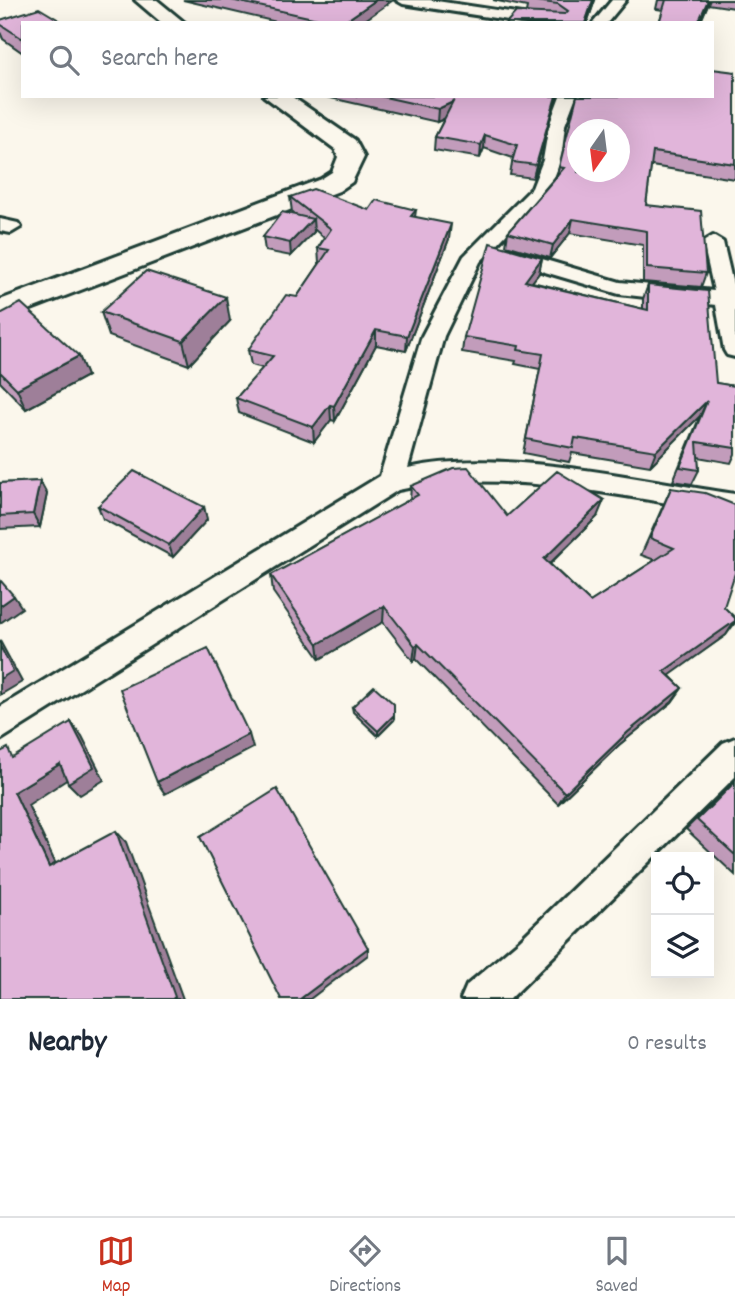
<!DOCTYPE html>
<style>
:root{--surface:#fff;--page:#f6f6f7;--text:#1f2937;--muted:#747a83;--line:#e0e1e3;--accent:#c8321e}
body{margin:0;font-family:Dekko,sans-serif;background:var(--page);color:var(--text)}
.controls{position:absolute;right:21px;bottom:21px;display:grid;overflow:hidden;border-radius:0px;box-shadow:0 7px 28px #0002}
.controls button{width:63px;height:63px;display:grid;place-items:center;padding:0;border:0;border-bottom:2px solid var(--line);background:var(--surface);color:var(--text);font:35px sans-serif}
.compass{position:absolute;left:567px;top:119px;width:63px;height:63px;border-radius:50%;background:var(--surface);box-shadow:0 7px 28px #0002;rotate:194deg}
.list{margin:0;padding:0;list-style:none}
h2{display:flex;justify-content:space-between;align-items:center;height:91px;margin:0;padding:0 28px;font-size:30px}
h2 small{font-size:23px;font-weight:400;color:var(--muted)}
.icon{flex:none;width:38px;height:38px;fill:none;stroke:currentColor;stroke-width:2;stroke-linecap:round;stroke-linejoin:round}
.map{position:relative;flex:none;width:735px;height:999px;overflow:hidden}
.search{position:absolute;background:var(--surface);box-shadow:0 7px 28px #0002;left:21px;right:21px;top:21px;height:77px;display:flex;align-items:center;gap:18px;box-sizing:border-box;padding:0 24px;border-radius:0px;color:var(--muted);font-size:26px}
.sheet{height:217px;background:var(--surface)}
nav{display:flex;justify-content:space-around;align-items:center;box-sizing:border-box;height:98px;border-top:2px solid var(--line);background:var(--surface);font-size:19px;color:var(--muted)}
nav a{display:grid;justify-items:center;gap:4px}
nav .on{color:var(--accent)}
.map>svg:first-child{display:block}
</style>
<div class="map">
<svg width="735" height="999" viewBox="0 0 735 999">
<rect width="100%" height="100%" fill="#fbf7ec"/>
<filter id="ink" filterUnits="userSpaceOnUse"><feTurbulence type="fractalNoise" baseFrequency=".0143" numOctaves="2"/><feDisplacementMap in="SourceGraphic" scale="14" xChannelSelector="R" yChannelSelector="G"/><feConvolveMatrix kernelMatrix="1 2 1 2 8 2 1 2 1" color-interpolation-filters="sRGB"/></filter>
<g filter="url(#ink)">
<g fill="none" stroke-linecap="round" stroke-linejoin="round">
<defs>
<g id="street">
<path d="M 396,0 L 430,0 L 556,19 L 563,23 L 527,23 L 403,4 Z"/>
<path d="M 612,0 L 626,0 L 607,23 L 593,23 Z"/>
<path d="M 560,96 L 576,96 L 565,125 L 561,160 L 549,190 L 480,262 L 444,336 L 408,468 C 501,447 639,480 735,494 L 735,514 C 630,499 502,466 398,490 L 0,740 L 0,707 L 380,476 L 422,336 L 464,256 L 532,188 L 543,160 L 549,125 Z"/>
<path d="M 0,219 L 18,223 L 21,227 L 11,233 L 0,231 Z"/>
<path d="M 713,236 L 723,242 L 735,293 L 735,357 L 727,355 L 724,350 L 716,305 L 619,294 L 501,259 L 498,255 L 508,249 L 620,282 L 714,291 L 703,242 Z"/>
<path d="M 735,738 L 735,777 L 510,999 L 461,999 L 467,985 L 520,940 L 723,743 Z"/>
</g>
<g id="secondary">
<path d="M 135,0 L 157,0 L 185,23 L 162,23 Z"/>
<path d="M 264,96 L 291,96 L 355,140 L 364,157 L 352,182 L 339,191 L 0,321 L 0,300 L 321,179 L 332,172 L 338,157 L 335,149 Z"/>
</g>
</defs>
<!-- street casing -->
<use href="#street" stroke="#1f3d34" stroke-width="6"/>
<!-- secondary casing -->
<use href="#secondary" stroke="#1f3d34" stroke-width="6"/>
<!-- street -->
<use href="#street" fill="#fbf7ec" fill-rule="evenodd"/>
<!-- secondary -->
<use href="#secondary" fill="#fbf7ec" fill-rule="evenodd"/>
</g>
<!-- wall -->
<g fill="#c29cbb" stroke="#1f3d34" stroke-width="2">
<path d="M 183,0 L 393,0 L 361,22 L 364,23 L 281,23 Z"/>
<path d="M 493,0 L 595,0 L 587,23 L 526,12 L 527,7 Z"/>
<path d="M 658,0 L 735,0 L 735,8 L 708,4 L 700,23 L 659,23 L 663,10 L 656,9 Z"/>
<path d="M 0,20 L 23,23 L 23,53 L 3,39 L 0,32 Z"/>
<path d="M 735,72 L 735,179 L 651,166 L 646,205 L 706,273 L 701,287 L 643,282 L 643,245 L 570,233 L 550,258 L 506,245 L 508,232 L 557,175 L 559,167 Z"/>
<path d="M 322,96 L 557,96 L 533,178 L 510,175 L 513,158 L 484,148 L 480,158 L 434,150 L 435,137 L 444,119 L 437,122 Z"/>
<path d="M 290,197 L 369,210 L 416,210 L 415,217 L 449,239 L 406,351 L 376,345 L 335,421 L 331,420 L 314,442 L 239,413 L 236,398 L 263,368 L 251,365 L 248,350 L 297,297 L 320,263 L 319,263 L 318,248 L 324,238 L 314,229 L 314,232 L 291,256 L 265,251 L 263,237 L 295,215 L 292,212 Z"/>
<path d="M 542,258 L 539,273 L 532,282 L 643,309 L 643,299 L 648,285 L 716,383 L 735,386 L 735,454 L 731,463 L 698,457 L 699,470 L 692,484 L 673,481 L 700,416 L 650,466 L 572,453 L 569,462 L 523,453 L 540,369 L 515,364 L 516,361 L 462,352 L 464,337 Z"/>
<path d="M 101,312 L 230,321 L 189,365 L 109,336 Z"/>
<path d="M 0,314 L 79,356 L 87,376 L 26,409 L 0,382 Z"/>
<path d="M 40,481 L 47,494 L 40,527 L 0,529 L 0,483 Z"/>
<path d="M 411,486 L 507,516 L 597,517 L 550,564 L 590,602 L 655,560 L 641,555 L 671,488 L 724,607 L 735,618 L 735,623 L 726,635 L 669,675 L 682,688 L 672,702 L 619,745 L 558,804 L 416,659 L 413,661 L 383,622 L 320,659 L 273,592 L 271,575 L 410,500 Z"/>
<path d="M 98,506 L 204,507 L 207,520 L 173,557 L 103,519 Z"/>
<path d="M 352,707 L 394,720 L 378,736 L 353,712 Z"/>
<path d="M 735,781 L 735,875 L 686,829 Z"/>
</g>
<!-- shaded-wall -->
<g fill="#9e7f99" stroke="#1f3d34" stroke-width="2">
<path d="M 376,0 L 393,0 L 361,23 L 347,20 Z"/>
<path d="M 593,0 L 595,0 L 587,23 L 585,23 Z"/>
<path d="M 708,0 L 710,0 L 708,4 L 700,23 L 698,23 Z"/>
<path d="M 556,96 L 557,96 L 533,178 L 536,165 Z"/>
<path d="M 453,102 L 452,115 L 437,122 L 438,109 Z"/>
<path d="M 485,135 L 484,148 L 480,158 L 481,145 Z"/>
<path d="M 313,219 L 314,232 L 291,256 L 290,243 Z"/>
<path d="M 573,219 L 570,233 L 550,258 L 553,245 Z"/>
<path d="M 451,224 L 449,239 L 406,351 L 407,336 Z"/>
<path d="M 542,258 L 539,273 L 522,295 L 525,281 Z"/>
<path d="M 226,297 L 230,321 L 189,365 L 183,341 Z"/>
<path d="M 376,330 L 376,345 L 335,421 L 334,406 Z"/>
<path d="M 79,356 L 87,376 L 26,409 L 17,389 Z"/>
<path d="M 707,401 L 700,416 L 650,466 L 656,451 Z"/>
<path d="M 330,405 L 331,420 L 314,442 L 313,427 Z"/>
<path d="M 40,481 L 47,494 L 40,527 L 33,514 Z"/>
<path d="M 604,500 L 597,517 L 538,575 L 544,559 Z"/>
<path d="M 204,507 L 207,520 L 173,557 L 169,545 Z"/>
<path d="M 14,596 L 22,608 L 0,623 L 0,606 Z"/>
<path d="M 384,606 L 383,622 L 320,659 L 318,644 Z"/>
<path d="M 735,621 L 726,635 L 655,686 L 664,671 Z"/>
<path d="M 0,641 L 22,682 L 0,695 Z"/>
<path d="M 418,644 L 416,659 L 413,661 L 415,646 Z"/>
<path d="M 682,688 L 672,702 L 619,745 L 558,804 L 565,793 L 628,732 Z"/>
<path d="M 394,715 L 394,720 L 378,736 L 378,731 Z"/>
<path d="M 71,722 L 82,736 L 104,780 L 80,795 L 68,783 Z"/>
<path d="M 249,734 L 253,748 L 165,794 L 157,782 Z"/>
<path d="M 60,764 L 71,777 L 28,805 L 62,877 L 49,867 L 14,792 Z"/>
<path d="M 116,831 L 126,842 L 183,999 L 172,999 Z"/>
<path d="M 368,948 L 368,955 L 310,999 L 300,999 Z"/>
</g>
<!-- building -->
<g fill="#e1b5da" stroke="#1f3d34" stroke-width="2" fill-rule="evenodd">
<path d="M 231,0 L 376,0 L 347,20 L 364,23 L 317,23 L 322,20 Z"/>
<path d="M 528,0 L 593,0 L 585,23 L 506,23 L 516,12 L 565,14 L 568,11 L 558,4 Z"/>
<path d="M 666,0 L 708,0 L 698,23 L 659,23 Z"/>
<path d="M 39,8 L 64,23 L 23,23 L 23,39 L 0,24 L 0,20 Z"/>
<path d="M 712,69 L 735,72 L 735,164 L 653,152 L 646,205 L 701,211 L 706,273 L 647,268 L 647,231 L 573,219 L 553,245 L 508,232 L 564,168 L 559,167 L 577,96 L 712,96 ZM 578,130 L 620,130 L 620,172 L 578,172 Z"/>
<path d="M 380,96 L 556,96 L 536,165 L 512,162 L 517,145 L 485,135 L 481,145 L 435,137 L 453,102 L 438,109 Z"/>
<path d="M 313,189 L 369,210 L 376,200 L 416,210 L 411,216 L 451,224 L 407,336 L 376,330 L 334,406 L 330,405 L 313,427 L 236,398 L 273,356 L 248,350 L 286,295 L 297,297 L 329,250 L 318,248 L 331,229 L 290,197 Z"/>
<path d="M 282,212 L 313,219 L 290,243 L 263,237 Z"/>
<path d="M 490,243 L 542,258 L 525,281 L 648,310 L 648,285 L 708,291 L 716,383 L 735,386 L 735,448 L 697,442 L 699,470 L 680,467 L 707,401 L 656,451 L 575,438 L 573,448 L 526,439 L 543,354 L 518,350 L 519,346 L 464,337 Z"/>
<path d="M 146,271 L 226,297 L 183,341 L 101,312 Z"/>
<path d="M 21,303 L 79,356 L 17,389 L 0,372 L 0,314 Z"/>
<path d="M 468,467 L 507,516 L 557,471 L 604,500 L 544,559 L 590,602 L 674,548 L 650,538 L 671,488 L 705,493 L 735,505 L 735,573 L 724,607 L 735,618 L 735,621 L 664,671 L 682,688 L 628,732 L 565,793 L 418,644 L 415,646 L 384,606 L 318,644 L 271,575 L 418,495 L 411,486 L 453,468 Z"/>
<path d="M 134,471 L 204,507 L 169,545 L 98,506 Z"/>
<path d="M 40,481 L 33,514 L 0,516 L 0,483 Z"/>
<path d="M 0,580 L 14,596 L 0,606 Z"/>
<path d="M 0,646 L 13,671 L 0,679 Z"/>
<path d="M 208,648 L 249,734 L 157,782 L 120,689 Z"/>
<path d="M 374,686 L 394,704 L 394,715 L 378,731 L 352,707 Z"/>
<path d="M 71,722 L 94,767 L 68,783 L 60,764 L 14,792 L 49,867 L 116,831 L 175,997 L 172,999 L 0,999 L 0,752 L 8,748 L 12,758 Z"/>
<path d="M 735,782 L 735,855 L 697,820 Z"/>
<path d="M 277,789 L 368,948 L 300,999 L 281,999 L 200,837 Z"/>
</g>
</g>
</svg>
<div class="controls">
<button><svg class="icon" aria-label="locate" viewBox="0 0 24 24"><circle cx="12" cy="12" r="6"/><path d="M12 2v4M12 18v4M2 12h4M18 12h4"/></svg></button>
<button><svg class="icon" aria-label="layers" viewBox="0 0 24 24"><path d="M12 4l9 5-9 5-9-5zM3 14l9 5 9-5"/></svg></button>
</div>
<svg class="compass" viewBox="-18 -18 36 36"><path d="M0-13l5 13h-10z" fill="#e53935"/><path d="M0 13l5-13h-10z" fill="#747a83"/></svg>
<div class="search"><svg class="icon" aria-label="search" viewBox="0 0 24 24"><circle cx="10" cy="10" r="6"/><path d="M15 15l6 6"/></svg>Search here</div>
</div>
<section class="sheet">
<h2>Nearby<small>0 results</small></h2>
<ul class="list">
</ul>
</section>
<nav>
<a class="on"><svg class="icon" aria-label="map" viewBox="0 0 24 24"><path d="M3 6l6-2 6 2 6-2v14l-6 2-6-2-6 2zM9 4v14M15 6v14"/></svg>Map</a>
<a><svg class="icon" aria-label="directions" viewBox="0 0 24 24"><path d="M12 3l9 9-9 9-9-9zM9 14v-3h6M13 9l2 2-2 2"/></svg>Directions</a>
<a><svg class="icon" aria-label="saved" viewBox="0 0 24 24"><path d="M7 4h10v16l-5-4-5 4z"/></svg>Saved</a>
</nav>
